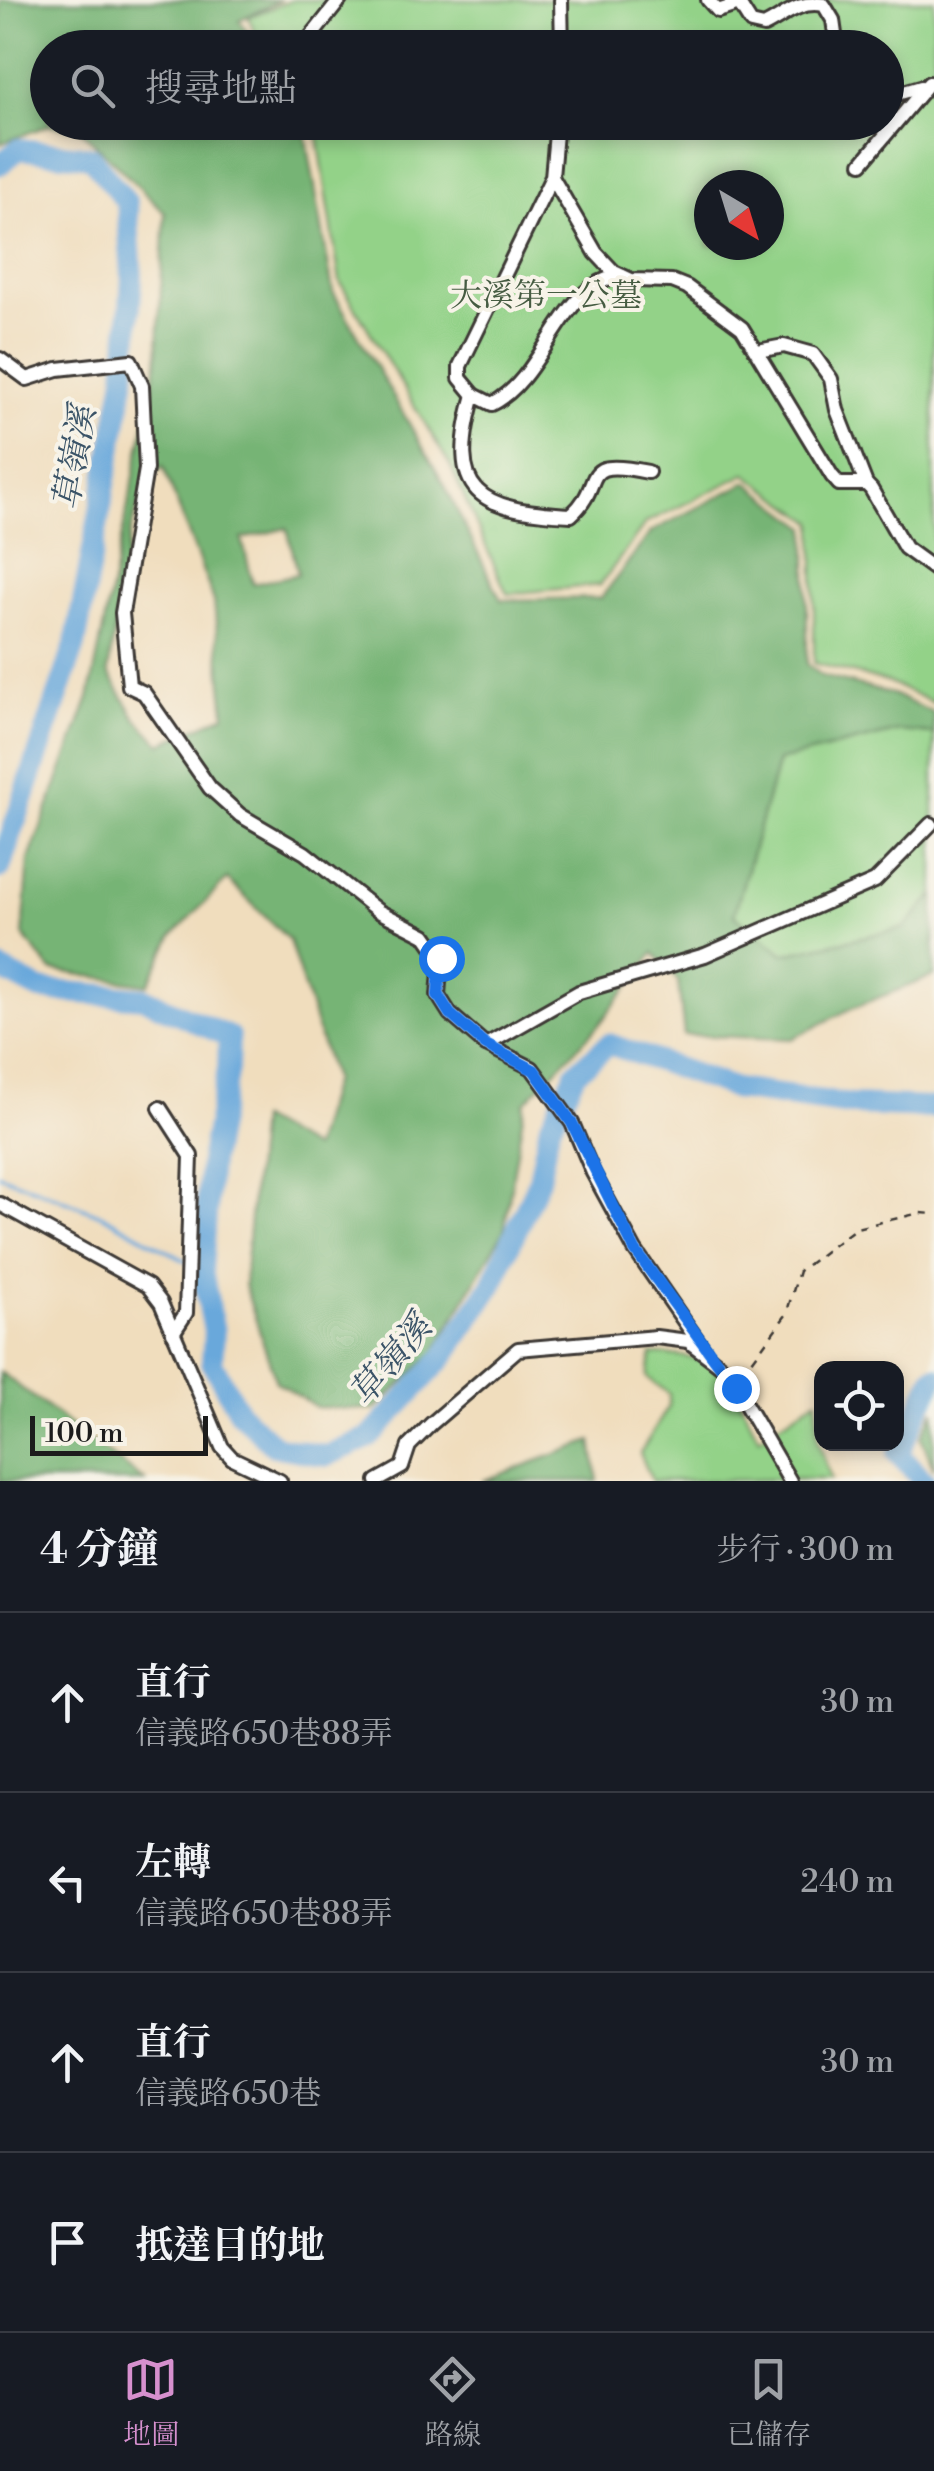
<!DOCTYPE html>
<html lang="zh-TW">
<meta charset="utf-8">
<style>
:root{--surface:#171b24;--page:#20242c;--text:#f1f3f6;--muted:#9ea1a6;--line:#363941;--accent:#d690ce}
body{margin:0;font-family:"Libre Bodoni","Noto Serif TC",serif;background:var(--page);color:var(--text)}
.controls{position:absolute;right:30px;bottom:30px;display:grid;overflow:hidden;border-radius:20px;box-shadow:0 5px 15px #0003}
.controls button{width:90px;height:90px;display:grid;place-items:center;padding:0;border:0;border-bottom:2px solid var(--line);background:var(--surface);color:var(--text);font:50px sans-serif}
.compass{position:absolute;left:694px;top:170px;width:90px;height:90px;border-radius:50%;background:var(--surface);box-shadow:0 5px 15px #0003;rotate:142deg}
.scale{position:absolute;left:30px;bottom:25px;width:178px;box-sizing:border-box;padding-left:10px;border:5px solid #1c1c1c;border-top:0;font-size:28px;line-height:35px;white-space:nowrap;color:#1c1c1c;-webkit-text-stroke:8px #f7f3e8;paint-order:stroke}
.stop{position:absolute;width:30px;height:30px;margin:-22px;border:8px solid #1a73e8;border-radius:50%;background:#fff}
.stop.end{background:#1a73e8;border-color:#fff;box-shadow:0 2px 10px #0008}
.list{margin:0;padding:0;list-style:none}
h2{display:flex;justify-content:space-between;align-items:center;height:130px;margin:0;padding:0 40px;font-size:42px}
h2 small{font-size:32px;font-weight:400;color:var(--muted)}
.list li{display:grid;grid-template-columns:65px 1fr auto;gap:30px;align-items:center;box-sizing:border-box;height:180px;padding:0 40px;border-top:2px solid var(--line)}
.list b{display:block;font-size:38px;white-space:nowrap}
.list p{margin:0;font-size:32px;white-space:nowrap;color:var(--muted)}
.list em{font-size:32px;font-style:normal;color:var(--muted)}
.icon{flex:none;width:55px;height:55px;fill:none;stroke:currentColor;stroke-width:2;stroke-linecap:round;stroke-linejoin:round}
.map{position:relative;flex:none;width:934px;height:1481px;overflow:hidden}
.search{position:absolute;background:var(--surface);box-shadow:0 5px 15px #0003;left:30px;right:30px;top:30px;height:110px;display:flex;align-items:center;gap:25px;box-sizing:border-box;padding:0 35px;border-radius:55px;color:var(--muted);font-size:38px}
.sheet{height:850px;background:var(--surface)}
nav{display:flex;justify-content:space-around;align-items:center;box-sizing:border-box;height:140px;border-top:2px solid var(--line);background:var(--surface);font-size:28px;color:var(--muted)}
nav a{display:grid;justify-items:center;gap:5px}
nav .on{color:var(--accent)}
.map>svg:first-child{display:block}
</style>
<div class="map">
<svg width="934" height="1481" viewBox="0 0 934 1481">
<rect width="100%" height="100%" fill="#f7f3e8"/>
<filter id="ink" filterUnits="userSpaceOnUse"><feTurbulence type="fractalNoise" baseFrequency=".01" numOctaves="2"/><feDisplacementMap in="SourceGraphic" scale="20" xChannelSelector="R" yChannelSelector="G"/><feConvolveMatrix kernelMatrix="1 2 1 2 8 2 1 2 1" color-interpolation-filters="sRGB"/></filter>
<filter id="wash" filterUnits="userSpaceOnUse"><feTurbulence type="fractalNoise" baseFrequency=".0048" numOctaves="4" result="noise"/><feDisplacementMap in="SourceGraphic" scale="40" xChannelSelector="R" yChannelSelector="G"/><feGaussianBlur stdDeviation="2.25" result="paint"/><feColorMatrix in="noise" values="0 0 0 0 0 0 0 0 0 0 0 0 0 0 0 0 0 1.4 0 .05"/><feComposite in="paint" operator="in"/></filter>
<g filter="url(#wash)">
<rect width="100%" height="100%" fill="#f0ddbd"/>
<!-- green -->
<g fill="#93d288" stroke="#587752" stroke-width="2.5" fill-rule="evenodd">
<path d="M 293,0 L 934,0 L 934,703 L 887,682 L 814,663 L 814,522 L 746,474 L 646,523 L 600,585 L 507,594 L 450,465 L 340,282 L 316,123 L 886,122 L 886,48 L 263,48 L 248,17 ZM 709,185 L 769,185 L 769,245 L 709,245 Z"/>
<path d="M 899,731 L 934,734 L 934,895 L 904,928 L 784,954 L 734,915 L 778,761 Z"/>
<path d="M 652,1354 C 730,1356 725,1375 759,1438 L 817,1399 L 818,1440 L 831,1479 L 652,1481 L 640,1453 L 669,1406 L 669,1394 L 647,1377 Z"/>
</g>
<!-- forest -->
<g fill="#76b474" stroke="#496848" stroke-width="2.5" fill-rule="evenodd">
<path d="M 0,0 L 281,0 L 239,20 L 257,47 L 48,48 L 48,122 L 304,123 L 333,292 L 444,484 L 501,600 L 601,598 L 651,532 L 747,482 L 807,527 L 807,664 L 822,676 L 892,694 L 934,713 L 934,734 L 899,731 L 778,761 L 734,915 L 784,954 L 904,928 L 934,895 L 934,976 L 852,1008 L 792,1039 L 684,1035 L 678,981 L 654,953 L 598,1026 L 525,1102 L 504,1231 L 434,1353 L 374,1410 L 316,1407 L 276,1382 L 244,1284 L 259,1119 L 313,1149 L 333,1079 L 289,940 L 227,879 L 172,937 L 148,985 L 51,970 L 23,935 L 29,859 L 89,698 L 157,363 L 165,213 L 80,129 L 49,125 L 0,144 ZM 163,466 L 214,601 L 225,715 L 161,744 L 135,717 L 108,672 L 129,537 L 145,483 ZM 287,528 L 298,574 L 253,584 L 242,539 Z"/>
<path d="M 0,1372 L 145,1481 L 0,1481 Z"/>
<path d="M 934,1410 L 934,1469 L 921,1437 Z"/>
<path d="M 592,1441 L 598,1481 L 482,1481 Z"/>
</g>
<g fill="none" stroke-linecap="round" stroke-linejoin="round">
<!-- stream -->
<path stroke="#69a8db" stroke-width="4" d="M 0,1175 L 104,1216 L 202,1270"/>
<!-- river -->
<g stroke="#69a8db" stroke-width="22">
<path d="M 0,164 L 19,149 L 91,157 L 127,203 L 132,277 L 125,377 L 75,645 L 0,868"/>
<path d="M 0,969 L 40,990 L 144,998 L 229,1037 L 228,1069 L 210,1162 L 202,1270 L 214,1331 L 212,1363 L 239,1412 L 274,1446 L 326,1456 L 370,1437 L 443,1358 L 492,1285 L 539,1179 L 549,1128 L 576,1072 L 609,1044 L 736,1089 L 851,1105 L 934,1108"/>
<path d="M 924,1481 L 898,1454 L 934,1377"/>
</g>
</g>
</g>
<g filter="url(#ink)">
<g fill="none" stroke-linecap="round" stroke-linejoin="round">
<defs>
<g id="minor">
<path d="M 561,0 L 562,48"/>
<path d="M 708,0 L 718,11 L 739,4 L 751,23 L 764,26 C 786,15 799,0 824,5 L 833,20 L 837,48"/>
<path d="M 302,48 L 340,0"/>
<path d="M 886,87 L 897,94 L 921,87"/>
<path d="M 557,122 L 552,177 L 596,253 L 614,272 L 631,280 L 672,281 L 687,287 L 742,328 L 832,476 L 839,484 L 866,484 L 871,489 L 905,548 L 934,569"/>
<path d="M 862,163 L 929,83"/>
<path d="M 552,177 L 460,366 L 460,378 L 474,395 L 492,404 C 546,378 561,280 622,276"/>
<path d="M 758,351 L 784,346 L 813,354 L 831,379 L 837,410 L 866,484"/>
<path d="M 0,359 L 27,379 L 58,369 L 131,361 L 142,386 L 146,469 L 122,613 L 129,686 L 144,693 L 210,788 L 240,815 L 305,853 L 378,911 L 425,935 L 441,958 L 438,995 L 450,1014 L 486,1045 L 532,1068 L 572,1123 L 593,1173 L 635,1250 L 704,1350"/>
<path d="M 474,395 C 446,494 478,510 571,515 C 608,482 574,457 648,472"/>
<path d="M 486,1045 L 579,992 L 705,955 L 875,881 L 931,824"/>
<path d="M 160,1108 L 191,1156 L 186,1313 L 173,1333"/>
<path d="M 0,1204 L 148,1286 L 161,1303 L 222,1447 L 232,1458 L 280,1481"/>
<path d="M 377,1481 L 402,1467 L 409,1446 L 431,1424 L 518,1349 L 656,1337 L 688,1341 L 725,1369 L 790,1481"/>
</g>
</defs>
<!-- minor casing -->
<use href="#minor" stroke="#3c3934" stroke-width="18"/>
<!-- path -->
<path stroke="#3c3934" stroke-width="2.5" stroke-dasharray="8 8" stroke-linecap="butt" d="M 743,1373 L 786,1315 L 799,1271 L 856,1228 L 920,1213 L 934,1214"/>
<!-- minor -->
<use href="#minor" stroke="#fff" stroke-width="12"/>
</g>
</g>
<g fill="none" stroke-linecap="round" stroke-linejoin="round" filter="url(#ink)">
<!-- route -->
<path stroke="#1a73e8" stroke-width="12" d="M 441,958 L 438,995 L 450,1014 L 486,1045 L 534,1070 L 572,1123 L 635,1250 L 736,1388"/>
</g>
<g text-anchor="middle" stroke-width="8" stroke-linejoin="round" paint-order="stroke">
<!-- park labels -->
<g font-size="32" fill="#465c42" stroke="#f7f3e8">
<text x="546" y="306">大溪第一公墓</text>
</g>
<!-- water labels -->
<g font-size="35" font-style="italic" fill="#3b5468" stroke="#f7f3e8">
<text transform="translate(74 458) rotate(-80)" y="12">草嶺溪</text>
<text transform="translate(390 1360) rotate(-50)" y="12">草嶺溪</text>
</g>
</g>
</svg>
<div class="controls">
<button><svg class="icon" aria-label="locate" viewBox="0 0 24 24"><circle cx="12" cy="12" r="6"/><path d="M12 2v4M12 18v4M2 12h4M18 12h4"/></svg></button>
</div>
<svg class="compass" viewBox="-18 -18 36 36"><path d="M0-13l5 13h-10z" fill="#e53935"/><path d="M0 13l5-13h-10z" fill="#9ea1a6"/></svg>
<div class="scale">100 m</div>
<div class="stop" style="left:441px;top:958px"></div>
<div class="stop end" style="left:736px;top:1388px"></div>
<div class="search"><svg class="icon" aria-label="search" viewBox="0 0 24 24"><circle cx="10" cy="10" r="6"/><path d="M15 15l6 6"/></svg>搜尋地點</div>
</div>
<section class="sheet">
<h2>4 分鐘<small>步行 · 300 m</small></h2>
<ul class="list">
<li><svg class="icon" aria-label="ahead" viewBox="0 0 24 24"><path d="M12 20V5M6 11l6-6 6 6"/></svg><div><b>直行</b><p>信義路650巷88弄</p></div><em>30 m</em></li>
<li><svg class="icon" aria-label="left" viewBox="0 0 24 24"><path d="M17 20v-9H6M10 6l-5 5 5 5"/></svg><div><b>左轉</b><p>信義路650巷88弄</p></div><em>240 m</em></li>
<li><svg class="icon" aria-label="ahead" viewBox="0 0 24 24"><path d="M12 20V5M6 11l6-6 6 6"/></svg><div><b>直行</b><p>信義路650巷</p></div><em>30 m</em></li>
<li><svg class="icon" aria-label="arrive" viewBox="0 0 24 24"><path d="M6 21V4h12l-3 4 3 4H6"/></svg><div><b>抵達目的地</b></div></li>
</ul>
</section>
<nav>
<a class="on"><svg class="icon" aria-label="map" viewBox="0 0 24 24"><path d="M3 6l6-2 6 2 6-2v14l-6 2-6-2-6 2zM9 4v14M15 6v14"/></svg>地圖</a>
<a><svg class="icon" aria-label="directions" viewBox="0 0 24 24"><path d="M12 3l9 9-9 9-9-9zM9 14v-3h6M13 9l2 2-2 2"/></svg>路線</a>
<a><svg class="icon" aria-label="saved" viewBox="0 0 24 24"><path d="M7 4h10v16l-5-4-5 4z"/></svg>已儲存</a>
</nav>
